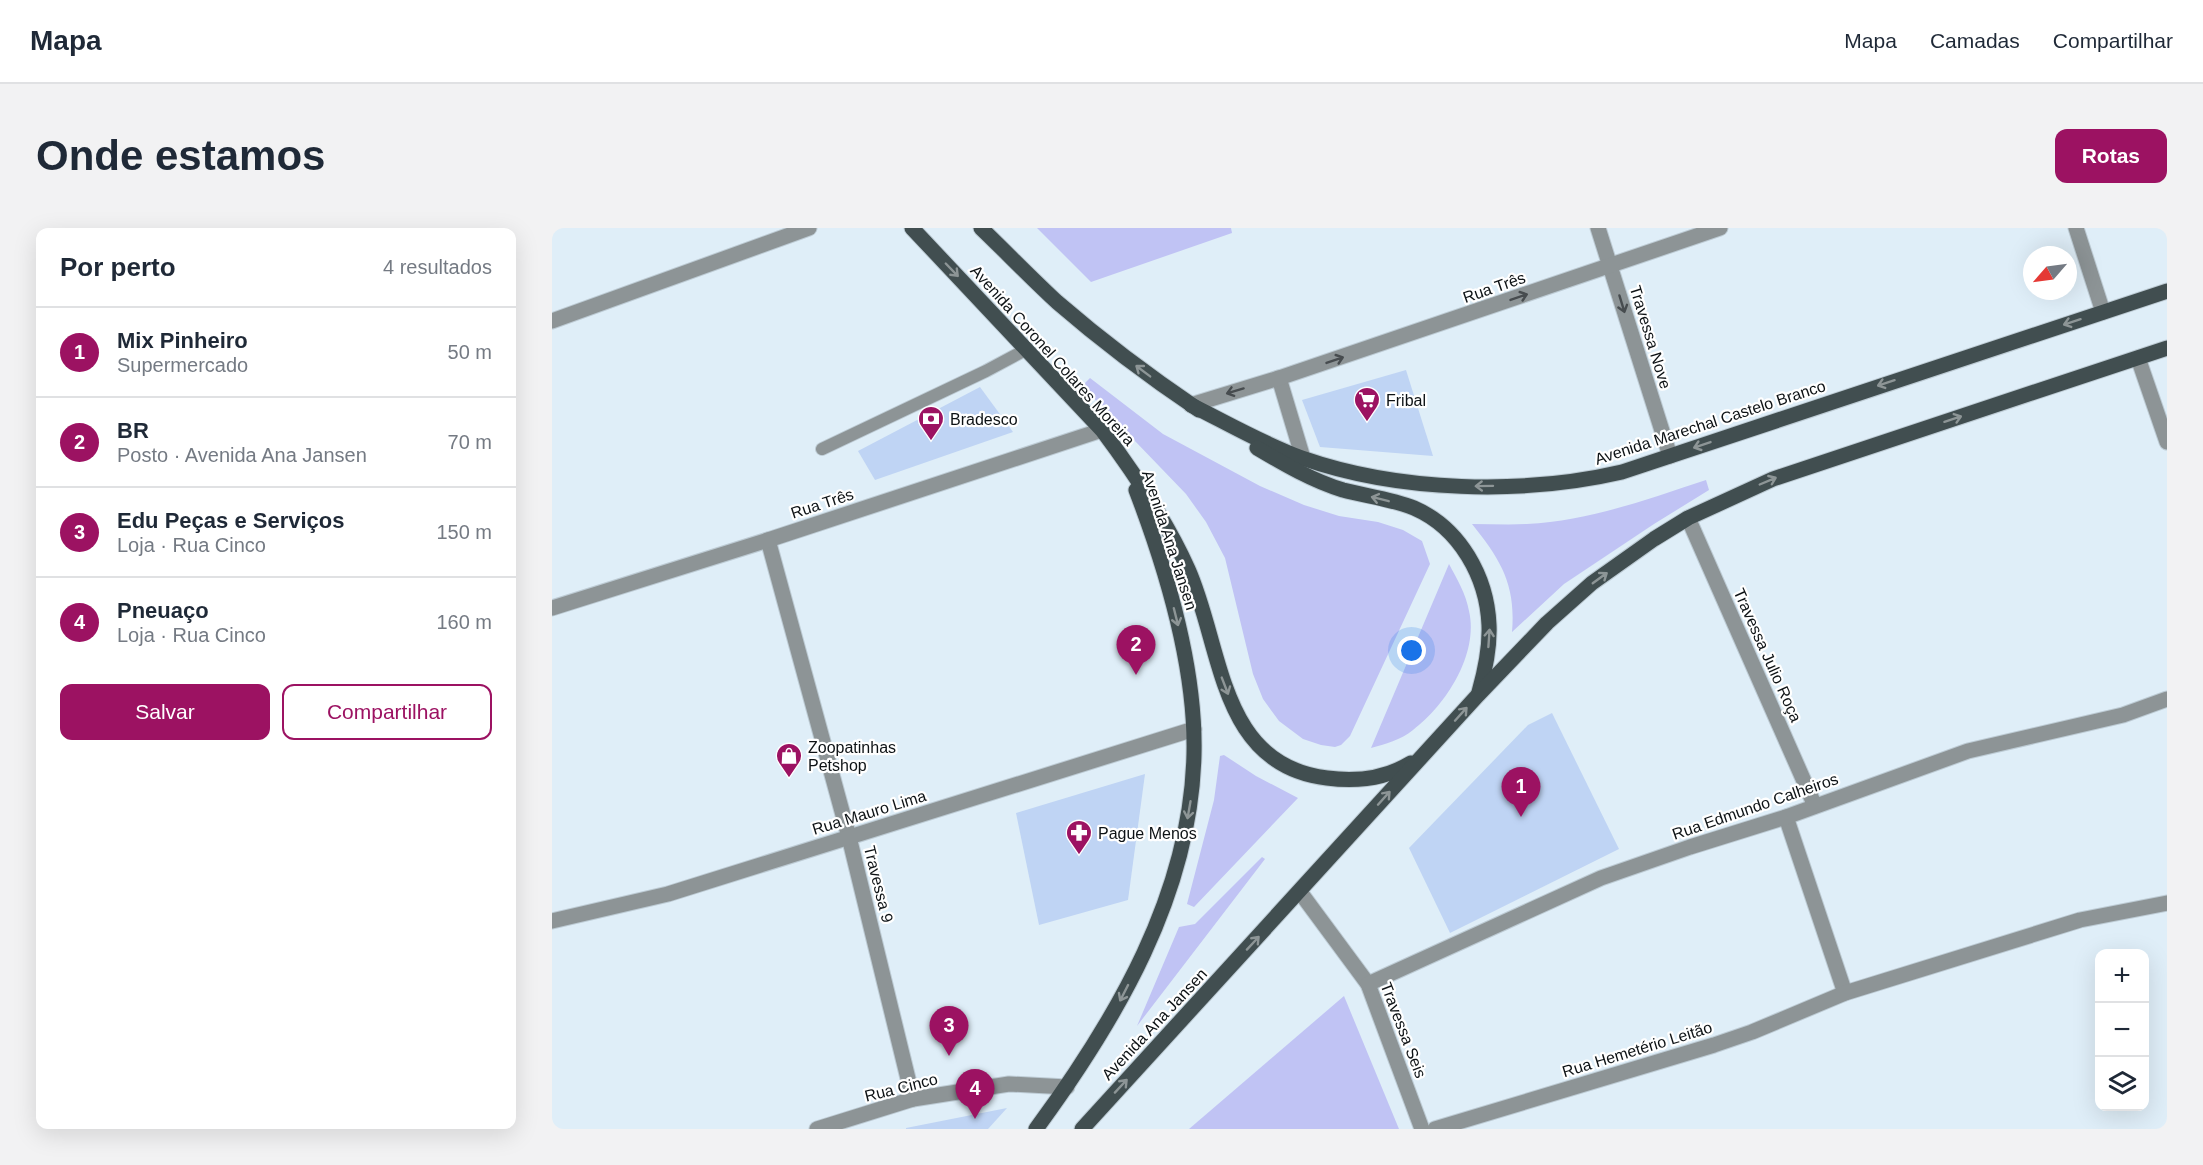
<!DOCTYPE html>
<html lang="pt">
<meta charset="utf-8">
<style>
:root{--surface:#fff;--page:#f2f2f3;--text:#1f2937;--muted:#747a83;--line:#e0e1e3;--accent:#9c1262}
body{margin:0;font-family:Arial,sans-serif;background:var(--page);color:var(--text)}
.controls{position:absolute;right:18px;bottom:18px;display:grid;overflow:hidden;border-radius:12px;box-shadow:0 6px 24px #0002}
.controls button{width:54px;height:54px;display:grid;place-items:center;padding:0;border:0;border-bottom:2px solid var(--line);background:var(--surface);color:var(--text);font:30px sans-serif}
.compass{position:absolute;left:1471px;top:18px;width:54px;height:54px;border-radius:50%;background:var(--surface);box-shadow:0 6px 24px #0002;rotate:242deg}
.you{position:absolute;left:860px;top:423px;width:21px;height:21px;margin:-15px;border:4px solid #fff;border-radius:50%;background:#1a73e8;box-shadow:0 0 0 9px #1a73e833}
.badge{display:grid;place-items:center;width:39px;height:39px;border-radius:50%;background:var(--accent);color:#fff;font-size:20px;font-weight:700}
.pin{position:absolute;translate:-50% -50px;filter:drop-shadow(0 2px 3px #0008)}
.pin::after{content:'';position:absolute;top:32px;width:21px;height:18px;background:inherit;clip-path:polygon(0 0,100% 0,50% 100%)}
.list{margin:0;padding:0;list-style:none}
h2{display:flex;justify-content:space-between;align-items:center;height:78px;margin:0;padding:0 24px;font-size:26px}
h2 small{font-size:20px;font-weight:400;color:var(--muted)}
.list li{display:grid;grid-template-columns:39px 1fr auto;gap:18px;align-items:center;box-sizing:border-box;height:90px;padding:0 24px;border-top:2px solid var(--line)}
.list b{display:block;font-size:22px;white-space:nowrap}
.list p{margin:0;font-size:20px;white-space:nowrap;color:var(--muted)}
.list em{font-size:20px;font-style:normal;color:var(--muted)}
.actions{display:flex;gap:12px;padding:18px 24px}
.actions a{flex:1;padding:14px 0;border:2px solid var(--accent);border-radius:12px;text-align:center;font-size:21px;color:var(--accent)}
.actions .main{background:var(--accent);color:#fff}
.icon{flex:none;width:33px;height:33px;fill:none;stroke:currentColor;stroke-width:2;stroke-linecap:round;stroke-linejoin:round}
.map{position:relative;flex:none;width:1615px;height:901px;overflow:hidden;border-radius:12px}
header{display:flex;align-items:center;gap:36px;box-sizing:border-box;height:84px;padding:0 30px;background:var(--surface);border-bottom:2px solid var(--line)}
header strong{font-size:28px}
nav{display:flex;gap:33px;margin-inline-start:auto;font-size:21px}
.intro{display:flex;align-items:center;justify-content:space-between;box-sizing:border-box;height:144px;padding:0 36px}
h1{margin:0;font-size:42px}
.button{padding:15px 27px;border-radius:12px;background:var(--accent);color:#fff;font-size:21px;font-weight:700}
main{display:flex;gap:36px;padding:0 36px}
aside{flex:1;background:var(--surface);border-radius:12px;box-shadow:0 6px 24px #0002}
.map>svg:first-child{display:block}
</style>
<header>
<strong>Mapa</strong>
<nav><a>Mapa</a><a>Camadas</a><a>Compartilhar</a></nav>
</header>
<div class="intro"><h1>Onde estamos</h1><a class="button">Rotas</a></div>
<main>
<aside>
<h2>Por perto<small>4 resultados</small></h2>
<ul class="list">
<li><span class="badge">1</span><div><b>Mix Pinheiro</b><p>Supermercado</p></div><em>50 m</em></li>
<li><span class="badge">2</span><div><b>BR</b><p>Posto · Avenida Ana Jansen</p></div><em>70 m</em></li>
<li><span class="badge">3</span><div><b>Edu Peças e Serviços</b><p>Loja · Rua Cinco</p></div><em>150 m</em></li>
<li><span class="badge">4</span><div><b>Pneuaço</b><p>Loja · Rua Cinco</p></div><em>160 m</em></li>
</ul>
<div class="actions"><a class="main">Salvar</a><a>Compartilhar</a></div>
</aside>
<div class="map">
<svg width="1615" height="901" viewBox="0 0 1615 901">
<rect width="100%" height="100%" fill="#dfeef8"/>
<!-- green -->
<g fill="#c0c3f4">
<path d="M 485,0 L 679,0 L 680,5 L 539,54 Z"/>
<path d="M 538,150 L 611,206 L 708,258 L 752,277 L 787,288 L 826,294 L 851,302 L 870,313 L 878,336 L 798,508 L 789,517 L 783,519 L 769,517 L 751,511 L 727,493 L 711,471 L 701,446 L 673,330 L 654,294 L 634,266 L 530,158 Z"/>
<path d="M 1154,252 L 1157,262 L 1102,296 L 1012,356 L 960,404 C 964,357 949,332 920,296 C 938,296 957,297 975,296 C 1037,293 1096,271 1154,252 Z"/>
<path d="M 897,336 C 905,351 914,366 917,383 C 927,426 894,477 861,502 C 849,512 833,516 819,520 Z"/>
<path d="M 672,527 L 704,548 L 746,570 L 642,679 L 635,676 L 662,572 L 668,528 Z"/>
<path d="M 710,629 L 713,631 L 585,798 L 627,699 L 643,696 Z"/>
<path d="M 792,768 L 847,901 L 637,901 Z"/>
</g>
<!-- building -->
<g fill="#bfd4f4">
<path d="M 854,142 L 881,228 L 768,219 L 750,172 Z"/>
<path d="M 428,159 L 461,204 L 323,252 L 306,223 Z"/>
<path d="M 1000,485 L 1067,621 L 898,705 L 857,620 L 976,497 Z"/>
<path d="M 593,546 L 576,672 L 487,697 L 464,585 Z"/>
<path d="M 455,880 L 436,901 L 354,901 L 354,900 Z"/>
</g>
<g fill="none" stroke-linecap="round" stroke-linejoin="round">
<defs>
<path id="service" d="M 270,221 L 434,143 L 475,121"/>
<g id="minor">
<path d="M 1046,0 L 1118,228"/>
<path d="M 1524,0 L 1551,84"/>
<path d="M 0,93 L 257,0"/>
<path d="M 1586,130 L 1615,214"/>
<path d="M 727,150 L 751,230"/>
<path d="M 639,177 L 727,150 L 1168,0"/>
<path d="M 1136,290 L 1263,578"/>
<path d="M 216,312 L 297,609 L 361,871"/>
<path d="M 0,380 L 216,312 L 550,202"/>
<path d="M 1234,589 L 1293,765"/>
<path d="M 748,664 L 816,756 L 870,901"/>
<path d="M 0,693 L 116,666 L 642,501"/>
<path d="M 816,756 L 1049,650 L 1138,619 L 1234,589 L 1416,523 L 1571,487 L 1615,471"/>
<path d="M 265,901 L 361,871 L 457,856 L 515,859"/>
<path d="M 883,901 L 1162,817 L 1200,804 L 1293,765 L 1528,692 L 1615,675"/>
</g>
<g id="primary">
<path d="M 360,0 L 550,202 C 583,246 614,292 636,341 C 671,419 666,537 775,550 C 805,554 833,551 859,535"/>
<path d="M 429,0 C 454,24 479,50 505,74 C 550,113 598,149 647,182"/>
<path d="M 639,177 C 675,195 711,216 750,230 C 847,264 971,267 1070,244 L 1615,63"/>
<path d="M 705,220 C 732,236 761,253 791,262 C 814,268 840,271 862,280 C 908,300 935,349 937,397 C 938,420 933,443 927,464"/>
<path d="M 484,901 C 564,792 639,666 642,526 C 644,439 615,343 584,262"/>
<path d="M 530,901 L 926,467 L 995,395 L 1040,355 L 1102,311 L 1136,290 L 1221,251 L 1615,120"/>
</g>
</defs>
<!-- service casing -->
<use href="#service" stroke="#bdcbd4" stroke-width="14"/>
<!-- minor casing -->
<use href="#minor" stroke="#bdcbd4" stroke-width="17"/>
<!-- primary casing -->
<use href="#primary" stroke="#bdcbd4" stroke-width="17"/>
<!-- service -->
<use href="#service" stroke="#8d9496" stroke-width="12"/>
<!-- minor -->
<use href="#minor" stroke="#8d9496" stroke-width="15"/>
<!-- primary -->
<use href="#primary" stroke="#414e50" stroke-width="15"/>
</g>
<!-- one-way arrows -->
<defs><path id="oneway-shaft" d="M-6 0H5M1.5-3L5.5 0L1.5 3" fill="none" stroke-width="1.6" stroke-linecap="round" stroke-linejoin="round" transform="scale(1.5)"/></defs>
<g stroke="#8d9596">
<use href="#oneway-shaft" transform="translate(400 42) rotate(46)"/>
<use href="#oneway-shaft" transform="translate(1520 94) rotate(162)"/>
<use href="#oneway-shaft" transform="translate(591 143) rotate(-143)"/>
<use href="#oneway-shaft" transform="translate(1334 155) rotate(162)"/>
<use href="#oneway-shaft" transform="translate(1401 191) rotate(-18)"/>
<use href="#oneway-shaft" transform="translate(1150 217) rotate(161)"/>
<use href="#oneway-shaft" transform="translate(1216 253) rotate(-23)"/>
<use href="#oneway-shaft" transform="translate(932 258) rotate(179)"/>
<use href="#oneway-shaft" transform="translate(828 271) rotate(-166)"/>
<use href="#oneway-shaft" transform="translate(1048 350) rotate(-36)"/>
<use href="#oneway-shaft" transform="translate(624 389) rotate(76)"/>
<use href="#oneway-shaft" transform="translate(937 410) rotate(-86)"/>
<use href="#oneway-shaft" transform="translate(673 458) rotate(69)"/>
<use href="#oneway-shaft" transform="translate(909 486) rotate(-48)"/>
<use href="#oneway-shaft" transform="translate(832 570) rotate(-48)"/>
<use href="#oneway-shaft" transform="translate(637 582) rotate(100)"/>
<use href="#oneway-shaft" transform="translate(701 715) rotate(-47)"/>
<use href="#oneway-shaft" transform="translate(572 765) rotate(117)"/>
<use href="#oneway-shaft" transform="translate(569 858) rotate(-47)"/>
</g>
<g stroke="#474c4f">
<use href="#oneway-shaft" transform="translate(967 69) rotate(-19)"/>
<use href="#oneway-shaft" transform="translate(1070 76) rotate(73)"/>
<use href="#oneway-shaft" transform="translate(783 132) rotate(-19)"/>
<use href="#oneway-shaft" transform="translate(683 163) rotate(163)"/>
</g>
<!-- icons -->
<defs>
<symbol id="supermarket-pin" viewBox="-11 -11 22 30"><path d="M0 17L-7.5 6A9.5 9.5 0 1 1 7.5 6Z" fill="#9c1262" stroke="#fff"/><path d="M-6-5.5h2.5l.6 2H6L4.5 2H-2.5L-4.4-4H-6ZM-1.5 3.2a1.3 1.3 0 1 0 .1 0ZM3 3.2a1.3 1.3 0 1 0 .1 0Z" fill="#fff"/></symbol>
<symbol id="bank-pin" viewBox="-11 -11 22 30"><path d="M0 17L-7.5 6A9.5 9.5 0 1 1 7.5 6Z" fill="#9c1262" stroke="#fff"/><path d="M-6-4H6V4H-6ZM0-2.3a2.3 2.3 0 1 0 0 4.6a2.3 2.3 0 1 0 0-4.6Z" fill="#fff"/></symbol>
<symbol id="shop-pin" viewBox="-11 -11 22 30"><path d="M0 17L-7.5 6A9.5 9.5 0 1 1 7.5 6Z" fill="#9c1262" stroke="#fff"/><path d="M-5-2.5h2.3a2.7 3.5 0 0 1 5.4 0H5L5.5 6h-11ZM-1.5-2.5h3a1.5 2.3 0 0 0-3 0Z" fill="#fff"/></symbol>
<symbol id="pharmacy-pin" viewBox="-11 -11 22 30"><path d="M0 17L-7.5 6A9.5 9.5 0 1 1 7.5 6Z" fill="#9c1262" stroke="#fff"/><path d="M-2-6h4v4h4v4h-4v4h-4v-4h-4v-4h4Z" fill="#fff"/></symbol>
</defs>
<g fill-rule="evenodd">
<use href="#supermarket-pin" x="800" y="157" width="30" height="40"/>
<use href="#bank-pin" x="364" y="176" width="30" height="40"/>
<use href="#shop-pin" x="222" y="513" width="30" height="40"/>
<use href="#pharmacy-pin" x="512" y="590" width="30" height="40"/>
</g>
<g text-anchor="middle" stroke-width="4.5" stroke-linejoin="round" paint-order="stroke">
<!-- street labels -->
<g font-size="16" fill="#0d1215" stroke="#fff">
<text transform="translate(942 59) rotate(-19)" y="6">Rua Três</text>
<text transform="translate(1099 109) rotate(73)" y="6">Travessa Nove</text>
<text transform="translate(501 127) rotate(48)" y="6">Avenida Coronel Colares Moreira</text>
<text transform="translate(1158 194) rotate(-18)" y="6">Avenida Marechal Castelo Branco</text>
<text transform="translate(270 275) rotate(-18)" y="6">Rua Três</text>
<text transform="translate(618 312) rotate(72)" y="6">Avenida Ana Jansen</text>
<text transform="translate(1216 427) rotate(66)" y="6">Travessa Julio Roça</text>
<text transform="translate(1203 578) rotate(-19)" y="6">Rua Edmundo Calheiros</text>
<text transform="translate(317 584) rotate(-17)" y="6">Rua Mauro Lima</text>
<text transform="translate(327 656) rotate(76)" y="6">Travessa 9</text>
<text transform="translate(602 796) rotate(-47)" y="6">Avenida Ana Jansen</text>
<text transform="translate(852 802) rotate(69)" y="6">Travessa Seis</text>
<text transform="translate(1085 821) rotate(-17)" y="6">Rua Hemetério Leitão</text>
<text transform="translate(349 859) rotate(-14)" y="6">Rua Cinco</text>
</g>
<!-- poi labels -->
<g font-size="16" fill="#0d1215" stroke="#fff" text-anchor="start">
<text x="834" y="178">Fribal</text>
<text x="398" y="197">Bradesco</text>
<text x="256" y="525">Zoopatinhas<tspan x="256" dy="18">Petshop</tspan></text>
<text x="546" y="611">Pague Menos</text>
</g>
</g>
</svg>
<div class="controls">
<button>+</button>
<button>−</button>
<button><svg class="icon" aria-label="layers" viewBox="0 0 24 24"><path d="M12 4l9 5-9 5-9-5zM3 14l9 5 9-5"/></svg></button>
</div>
<svg class="compass" viewBox="-18 -18 36 36"><path d="M0-13l5 13h-10z" fill="#e53935"/><path d="M0 13l5-13h-10z" fill="#747a83"/></svg>
<div class="you"></div>
<div class="pin badge" style="left:969px;top:589px">1</div>
<div class="pin badge" style="left:584px;top:447px">2</div>
<div class="pin badge" style="left:397px;top:828px">3</div>
<div class="pin badge" style="left:423px;top:891px">4</div>
</div>
</main>
